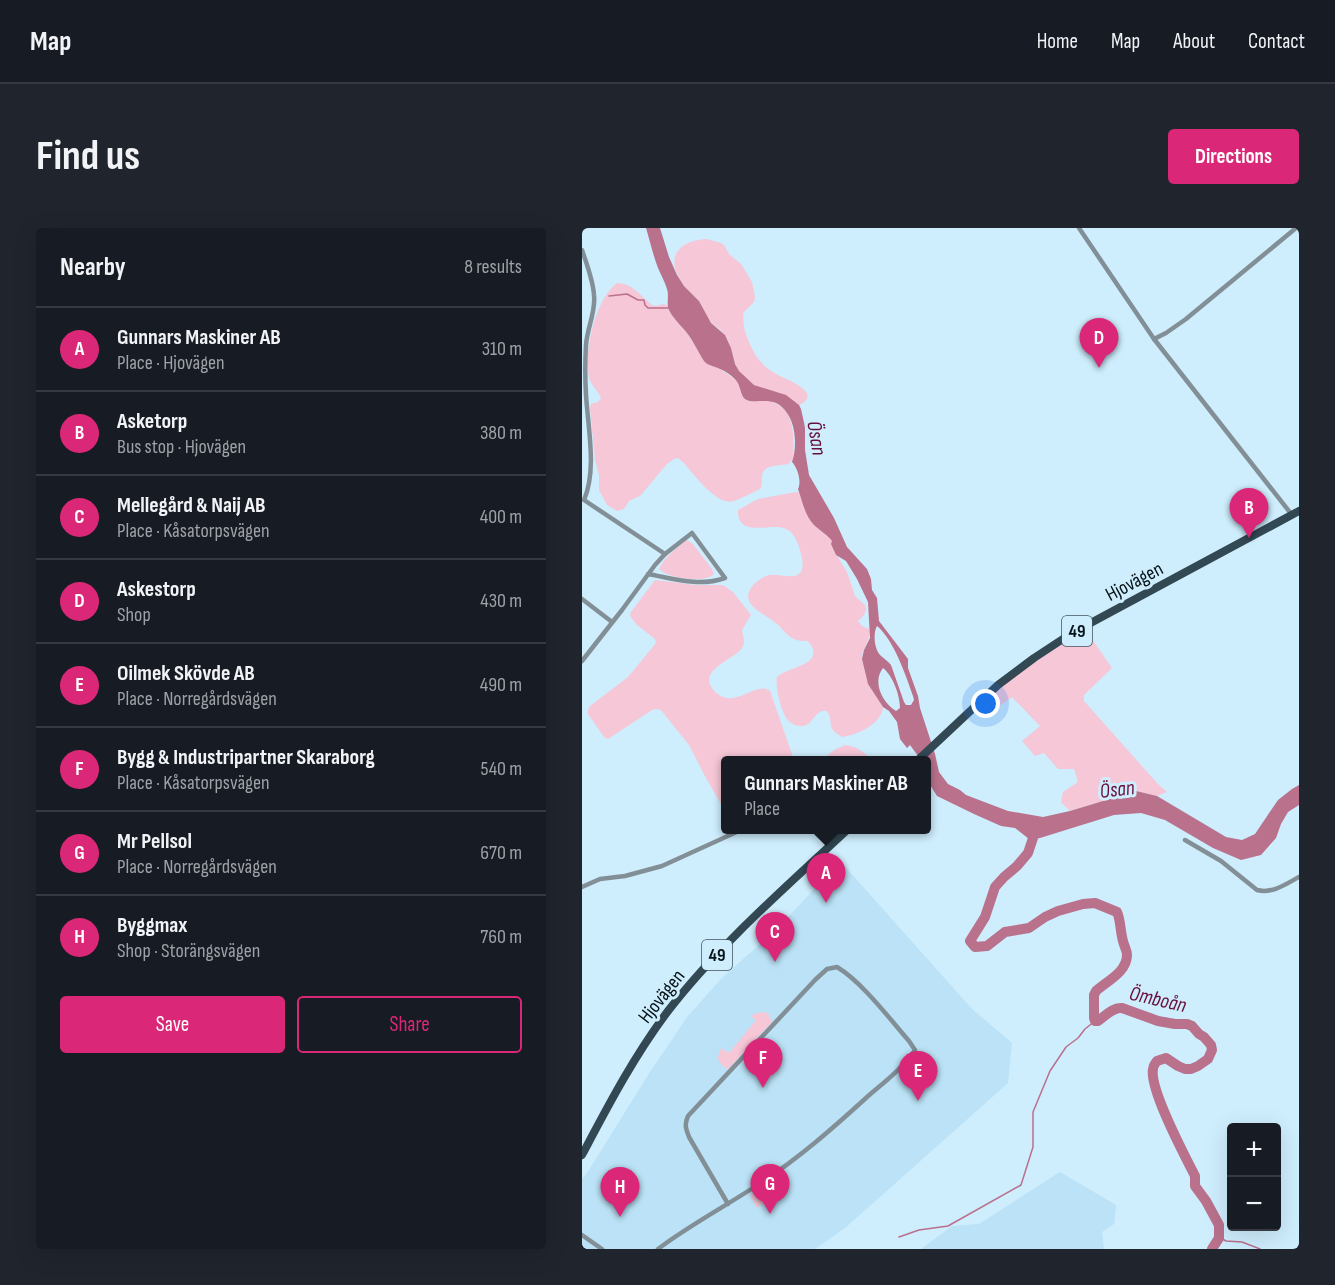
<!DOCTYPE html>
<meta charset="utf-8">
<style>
:root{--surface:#171b24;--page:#20242c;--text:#f1f3f6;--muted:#9ea1a6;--line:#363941;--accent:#db2777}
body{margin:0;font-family:"Sofia Sans Condensed",sans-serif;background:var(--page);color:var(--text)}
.controls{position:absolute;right:18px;bottom:18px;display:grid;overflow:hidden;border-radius:6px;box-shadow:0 6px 24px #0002}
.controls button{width:54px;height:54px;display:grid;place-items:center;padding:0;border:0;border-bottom:2px solid var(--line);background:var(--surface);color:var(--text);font:30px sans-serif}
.you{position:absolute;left:404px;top:476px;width:21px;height:21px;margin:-15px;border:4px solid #fff;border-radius:50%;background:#1a73e8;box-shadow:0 0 0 9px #1a73e833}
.badge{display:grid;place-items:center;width:39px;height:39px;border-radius:50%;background:var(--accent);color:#fff;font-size:20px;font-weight:700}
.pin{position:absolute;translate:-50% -50px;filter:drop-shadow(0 2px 3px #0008)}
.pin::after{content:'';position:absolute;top:32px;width:21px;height:18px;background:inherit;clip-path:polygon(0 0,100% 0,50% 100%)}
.popup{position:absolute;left:139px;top:528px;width:210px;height:78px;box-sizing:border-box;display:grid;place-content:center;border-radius:6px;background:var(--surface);filter:drop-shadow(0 2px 4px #0005);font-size:20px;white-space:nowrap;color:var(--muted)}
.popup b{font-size:22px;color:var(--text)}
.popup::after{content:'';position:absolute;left:50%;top:100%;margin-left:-12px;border:12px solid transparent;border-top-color:var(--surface)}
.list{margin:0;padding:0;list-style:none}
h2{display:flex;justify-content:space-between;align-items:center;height:78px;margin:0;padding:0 24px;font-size:26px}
h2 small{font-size:20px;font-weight:400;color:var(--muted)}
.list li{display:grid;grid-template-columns:39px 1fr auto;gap:18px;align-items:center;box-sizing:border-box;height:84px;padding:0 24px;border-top:2px solid var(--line)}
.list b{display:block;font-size:22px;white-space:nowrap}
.list p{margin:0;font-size:20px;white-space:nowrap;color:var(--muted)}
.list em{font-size:20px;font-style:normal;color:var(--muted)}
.actions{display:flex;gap:12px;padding:18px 24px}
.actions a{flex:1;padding:14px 0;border:2px solid var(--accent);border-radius:6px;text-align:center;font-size:21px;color:var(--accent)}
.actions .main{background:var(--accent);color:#fff}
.map{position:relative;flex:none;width:717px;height:1021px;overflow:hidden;border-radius:6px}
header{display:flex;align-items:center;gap:36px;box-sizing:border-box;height:84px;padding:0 30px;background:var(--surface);border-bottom:2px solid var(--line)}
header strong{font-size:28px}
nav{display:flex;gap:33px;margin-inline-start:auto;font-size:21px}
.intro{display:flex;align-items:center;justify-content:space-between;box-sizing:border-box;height:144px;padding:0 36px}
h1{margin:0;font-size:42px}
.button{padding:15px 27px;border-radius:6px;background:var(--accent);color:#fff;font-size:21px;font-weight:700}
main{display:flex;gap:36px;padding:0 36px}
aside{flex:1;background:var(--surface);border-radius:6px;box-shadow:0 6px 24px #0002}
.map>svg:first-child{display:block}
</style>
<header>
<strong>Map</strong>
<nav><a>Home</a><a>Map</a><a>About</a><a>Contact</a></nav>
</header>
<div class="intro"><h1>Find us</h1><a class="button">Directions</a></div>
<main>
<aside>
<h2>Nearby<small>8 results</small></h2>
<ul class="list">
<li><span class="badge">A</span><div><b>Gunnars Maskiner AB</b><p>Place · Hjovägen</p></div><em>310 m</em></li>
<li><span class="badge">B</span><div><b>Asketorp</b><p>Bus stop · Hjovägen</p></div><em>380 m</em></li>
<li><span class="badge">C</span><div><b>Mellegård &amp; Naij AB</b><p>Place · Kåsatorpsvägen</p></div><em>400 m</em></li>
<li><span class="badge">D</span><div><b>Askestorp</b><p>Shop</p></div><em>430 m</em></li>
<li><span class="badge">E</span><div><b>Oilmek Skövde AB</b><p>Place · Norregårdsvägen</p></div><em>490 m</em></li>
<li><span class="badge">F</span><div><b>Bygg &amp; Industripartner Skaraborg</b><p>Place · Kåsatorpsvägen</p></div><em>540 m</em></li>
<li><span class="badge">G</span><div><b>Mr Pellsol</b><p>Place · Norregårdsvägen</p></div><em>670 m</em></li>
<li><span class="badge">H</span><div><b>Byggmax</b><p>Shop · Storängsvägen</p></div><em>760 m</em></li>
</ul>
<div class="actions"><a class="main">Save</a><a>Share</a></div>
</aside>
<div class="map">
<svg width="717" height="1021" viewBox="0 0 717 1021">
<rect width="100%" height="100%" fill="#ceedfd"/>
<!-- built -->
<g fill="#bbe2f6">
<path d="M 258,633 L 390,781 L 430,815 L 426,855 L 263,1000 L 233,1021 L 0,1021 L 0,951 L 7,942 L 68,844 L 106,788 L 140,750 L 196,700 Z"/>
<path d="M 478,944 L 534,977 L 532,996 L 520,1004 L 522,1021 L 339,1021 L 370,998 L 397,996 Z"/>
</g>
<!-- green -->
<g fill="#f6c7d7">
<path d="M 125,11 L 139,15 L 142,17 L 147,26 L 159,36 L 170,54 L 173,69 L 172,74 L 161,85 C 162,90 161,95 162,100 C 165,110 171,126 179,134 C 183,139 189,143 194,146 C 203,151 243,165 217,177 C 201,164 179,165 164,151 C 148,137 153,120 142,106 C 138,101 132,98 128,93 C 123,87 121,79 117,73 C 112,67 105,62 101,56 C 82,30 96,12 125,11 Z"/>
<path d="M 35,55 C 50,55 59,68 70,77 L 73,78 L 82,76 L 86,78 L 91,88 L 105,105 L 123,134 L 137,140 L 154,152 L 158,158 L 160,167 L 167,173 C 173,173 180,172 187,173 C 214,179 212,209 211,231 L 206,236 C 198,238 182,236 180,247 C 179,252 181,256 178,261 C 169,265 161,270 152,273 C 135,279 111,245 101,234 L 96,230 L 92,231 L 85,236 L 58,268 L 47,273 L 42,281 L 35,283 L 25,277 L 17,262 L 17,247 L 13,232 L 8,180 L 9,176 L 16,174 L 19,170 C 16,162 9,158 7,149 C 2,124 13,71 35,55 Z"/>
<path d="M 214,264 L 218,265 L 226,289 L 239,303 L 245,306 L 250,313 L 251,321 L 265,344 L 273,368 L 283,377 L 284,382 L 282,387 L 276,393 L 280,398 L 287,401 C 289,414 280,419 280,429 C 280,431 282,437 282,439 C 286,460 291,462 301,479 C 300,496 275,507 260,509 C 242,498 253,496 245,483 C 232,480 232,499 218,498 C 213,498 208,495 205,491 C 199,483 193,458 195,449 C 206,438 246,437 226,413 C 221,413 216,413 212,411 C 205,408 201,401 195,396 C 186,387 157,378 169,360 C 173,354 180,349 187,347 C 196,345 217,354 220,341 C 222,334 219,326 217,319 C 215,312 211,304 204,301 C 190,294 155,311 156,282 L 176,271 Z"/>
<path d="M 105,312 L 111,316 L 130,341 L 132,346 C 123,356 85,350 77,341 C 82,329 95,320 105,312 Z"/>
<path d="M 73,352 L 114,357 L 141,357 L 151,364 L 169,387 L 160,402 C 161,409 164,414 160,420 C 153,431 117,441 130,460 C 133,465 139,469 145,470 C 159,473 177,454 188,463 L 212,532 L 144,532 L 143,583 L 124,550 L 107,517 L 79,482 L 75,481 L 70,482 L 26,511 L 22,509 L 6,486 L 6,482 L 8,478 L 46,449 L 74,415 L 73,411 L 55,397 L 48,388 L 49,384 Z"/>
<path d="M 491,409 L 510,411 L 530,440 L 502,467 L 502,473 L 575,555 L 585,564 L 575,568 L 553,563 L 488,583 L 479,574 L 481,564 L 496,554 L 492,541 L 476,541 L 462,525 L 453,528 L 440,513 L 458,498 L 430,469 L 404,488 L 396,481 L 426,453 L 452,434 Z"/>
<path d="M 263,517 C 275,518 282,525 291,532 L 239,532 L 254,521 Z"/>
<path d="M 178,784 L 186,785 L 190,794 L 146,841 L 144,841 L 137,834 L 136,829 L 139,820 L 147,825 L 174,792 L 168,788 Z"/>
<path d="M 200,946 L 208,957 L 175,980 L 168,967 Z"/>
</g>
<!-- water -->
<path fill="#b9718c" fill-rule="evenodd" d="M 64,0 L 78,0 L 87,29 L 95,47 L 102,58 L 117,73 L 129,95 L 143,107 L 149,120 L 153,136 L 157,143 L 172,157 L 204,167 L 217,177 L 219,181 L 223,199 L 223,222 L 227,247 L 252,290 L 265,319 L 285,341 L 289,351 L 290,362 L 295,370 L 297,393 L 326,431 L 326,440 L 336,468 L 338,480 L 353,526 L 357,544 L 366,556 L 378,562 L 384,567 L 426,583 L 461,589 L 488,583 L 554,563 L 575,568 L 644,609 L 660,612 L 673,606 L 696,572 L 710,561 L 717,557 L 717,577 L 706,584 L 699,596 L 694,610 L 679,627 L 659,632 L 631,620 L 583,592 L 559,585 L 532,587 L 458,610 L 447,611 L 433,600 L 419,598 L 392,586 L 355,568 L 345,552 L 344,532 L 339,532 L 328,517 L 325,520 L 318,511 L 315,494 L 307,483 L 301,479 L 286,456 L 280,431 L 282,422 L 288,410 L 286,374 L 275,351 L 264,333 L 254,327 L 249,316 L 250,313 C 245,306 238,303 232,297 C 223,288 220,272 216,261 C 220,253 215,239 210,234 C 215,220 214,197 205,185 C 192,165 174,178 163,171 C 158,167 159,157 153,151 C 149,147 143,143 138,141 C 133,138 126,138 122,133 C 116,124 112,114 105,105 C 99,97 89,89 86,79 C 85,73 87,67 85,61 C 83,54 79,47 76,40 C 71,27 68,13 64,0 ZM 295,398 C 312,412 324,448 331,468 L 332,472 L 329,477 L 324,477 L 322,474 L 309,437 C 305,432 302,431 298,427 C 292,420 291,405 295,398 ZM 301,440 C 311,448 318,467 318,480 L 314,483 C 300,474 290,454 301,440 Z"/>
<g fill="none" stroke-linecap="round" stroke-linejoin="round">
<!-- stream -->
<g stroke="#b9718c" stroke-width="1.5">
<path d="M 27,68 L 45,66 L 56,72 L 62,72 L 63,77 L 66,80 L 88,80"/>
<path d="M 317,1009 L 337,1002 L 366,998 L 439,957 L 451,919 L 451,884 L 468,843 L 484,819 L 496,810 L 503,801 L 513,793"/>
<path d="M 637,1009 L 644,1013 L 660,1014 L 678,1021"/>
</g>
<!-- river -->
<path stroke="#b9718c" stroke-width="10" d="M 454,601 L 446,625 L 435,638 L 422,649 L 413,659 L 403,689 L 388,713 L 393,719 L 405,718 L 423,704 L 447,700 L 463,689 L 476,683 L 501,676 L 513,675 L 535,684 C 539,693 538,703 541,713 C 542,718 545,722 545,727 C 545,744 525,753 514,763 L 512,767 L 512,790 L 513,793 L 516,793 C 523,788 531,779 540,780 L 576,793 L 593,796 L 605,796 L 610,798 L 617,806 L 622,809 L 629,817 L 630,822 L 626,831 L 616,838 L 609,841 L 603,841 L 596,838 L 584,830 L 575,833 C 573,836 571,837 571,841 C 567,861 603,928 613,948 L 613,958 L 624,973 L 637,997 L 637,1010 L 630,1021"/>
<!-- street -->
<g stroke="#838f96" stroke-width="4.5">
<path d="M 497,0 L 572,111 L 710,287"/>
<path d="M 0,22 C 5,37 11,52 12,67 C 14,84 5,100 4,117 C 3,134 3,150 4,167 C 6,200 15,242 2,272 L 83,326"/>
<path d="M 572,111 L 584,105 L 604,91 L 714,0"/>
<path d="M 0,371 L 30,394"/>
<path d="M 0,433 L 40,382 L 73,337 L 83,326 L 110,305 L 143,350 C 117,359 93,351 66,346"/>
<path d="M 603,612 L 639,633 L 675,662 C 690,666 704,656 717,649"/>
<path d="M 0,659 L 18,651 L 43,648 L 80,638 L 159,602"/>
<path d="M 0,1007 L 20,1021"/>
<path d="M 76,1021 C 109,996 146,977 180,954 C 217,930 251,900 284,870 C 301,855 320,841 333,822 L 327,813 C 307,790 280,754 255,739 L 245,741 L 233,752 L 106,888 C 102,897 104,901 107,909 L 146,976"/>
</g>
<!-- primary -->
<g stroke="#324853" stroke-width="8">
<path d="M 336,532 L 416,457 L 452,430 L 490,405 L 717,283"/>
<path d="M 0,927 C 26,878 52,828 86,783 C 137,717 204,659 265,602"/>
</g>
</g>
<g text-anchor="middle" stroke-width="6" stroke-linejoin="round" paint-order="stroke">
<!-- shield labels -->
<g fill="#ceedfd" stroke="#43545d" stroke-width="1.5">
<rect x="480" y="388" width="30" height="30" rx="4.5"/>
<rect x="120" y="712" width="30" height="30" rx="4.5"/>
</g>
<g font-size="18" font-weight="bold" fill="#081318">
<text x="495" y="409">49</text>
<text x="135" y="733">49</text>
</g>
<!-- street labels -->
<g font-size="20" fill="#081318" stroke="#ceedfd">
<text transform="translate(552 353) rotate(-28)" y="7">Hjovägen</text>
<text transform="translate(79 768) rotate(-52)" y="7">Hjovägen</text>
</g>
<!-- water labels -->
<g font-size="21" font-style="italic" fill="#680f3b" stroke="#ceedfd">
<text transform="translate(235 210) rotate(81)" y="7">Ösan</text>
<text transform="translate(535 561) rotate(-7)" y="7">Ösan</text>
<text transform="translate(576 771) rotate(13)" y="7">Ömboån</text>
</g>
</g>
</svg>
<div class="controls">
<button>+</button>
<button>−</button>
</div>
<div class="you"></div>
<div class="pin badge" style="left:244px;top:675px">A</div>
<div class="popup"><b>Gunnars Maskiner AB</b>Place</div>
<div class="pin badge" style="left:667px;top:310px">B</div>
<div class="pin badge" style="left:193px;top:734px">C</div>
<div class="pin badge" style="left:517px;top:140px">D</div>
<div class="pin badge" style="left:336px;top:873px">E</div>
<div class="pin badge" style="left:181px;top:860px">F</div>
<div class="pin badge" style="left:188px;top:986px">G</div>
<div class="pin badge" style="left:38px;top:989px">H</div>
</div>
</main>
